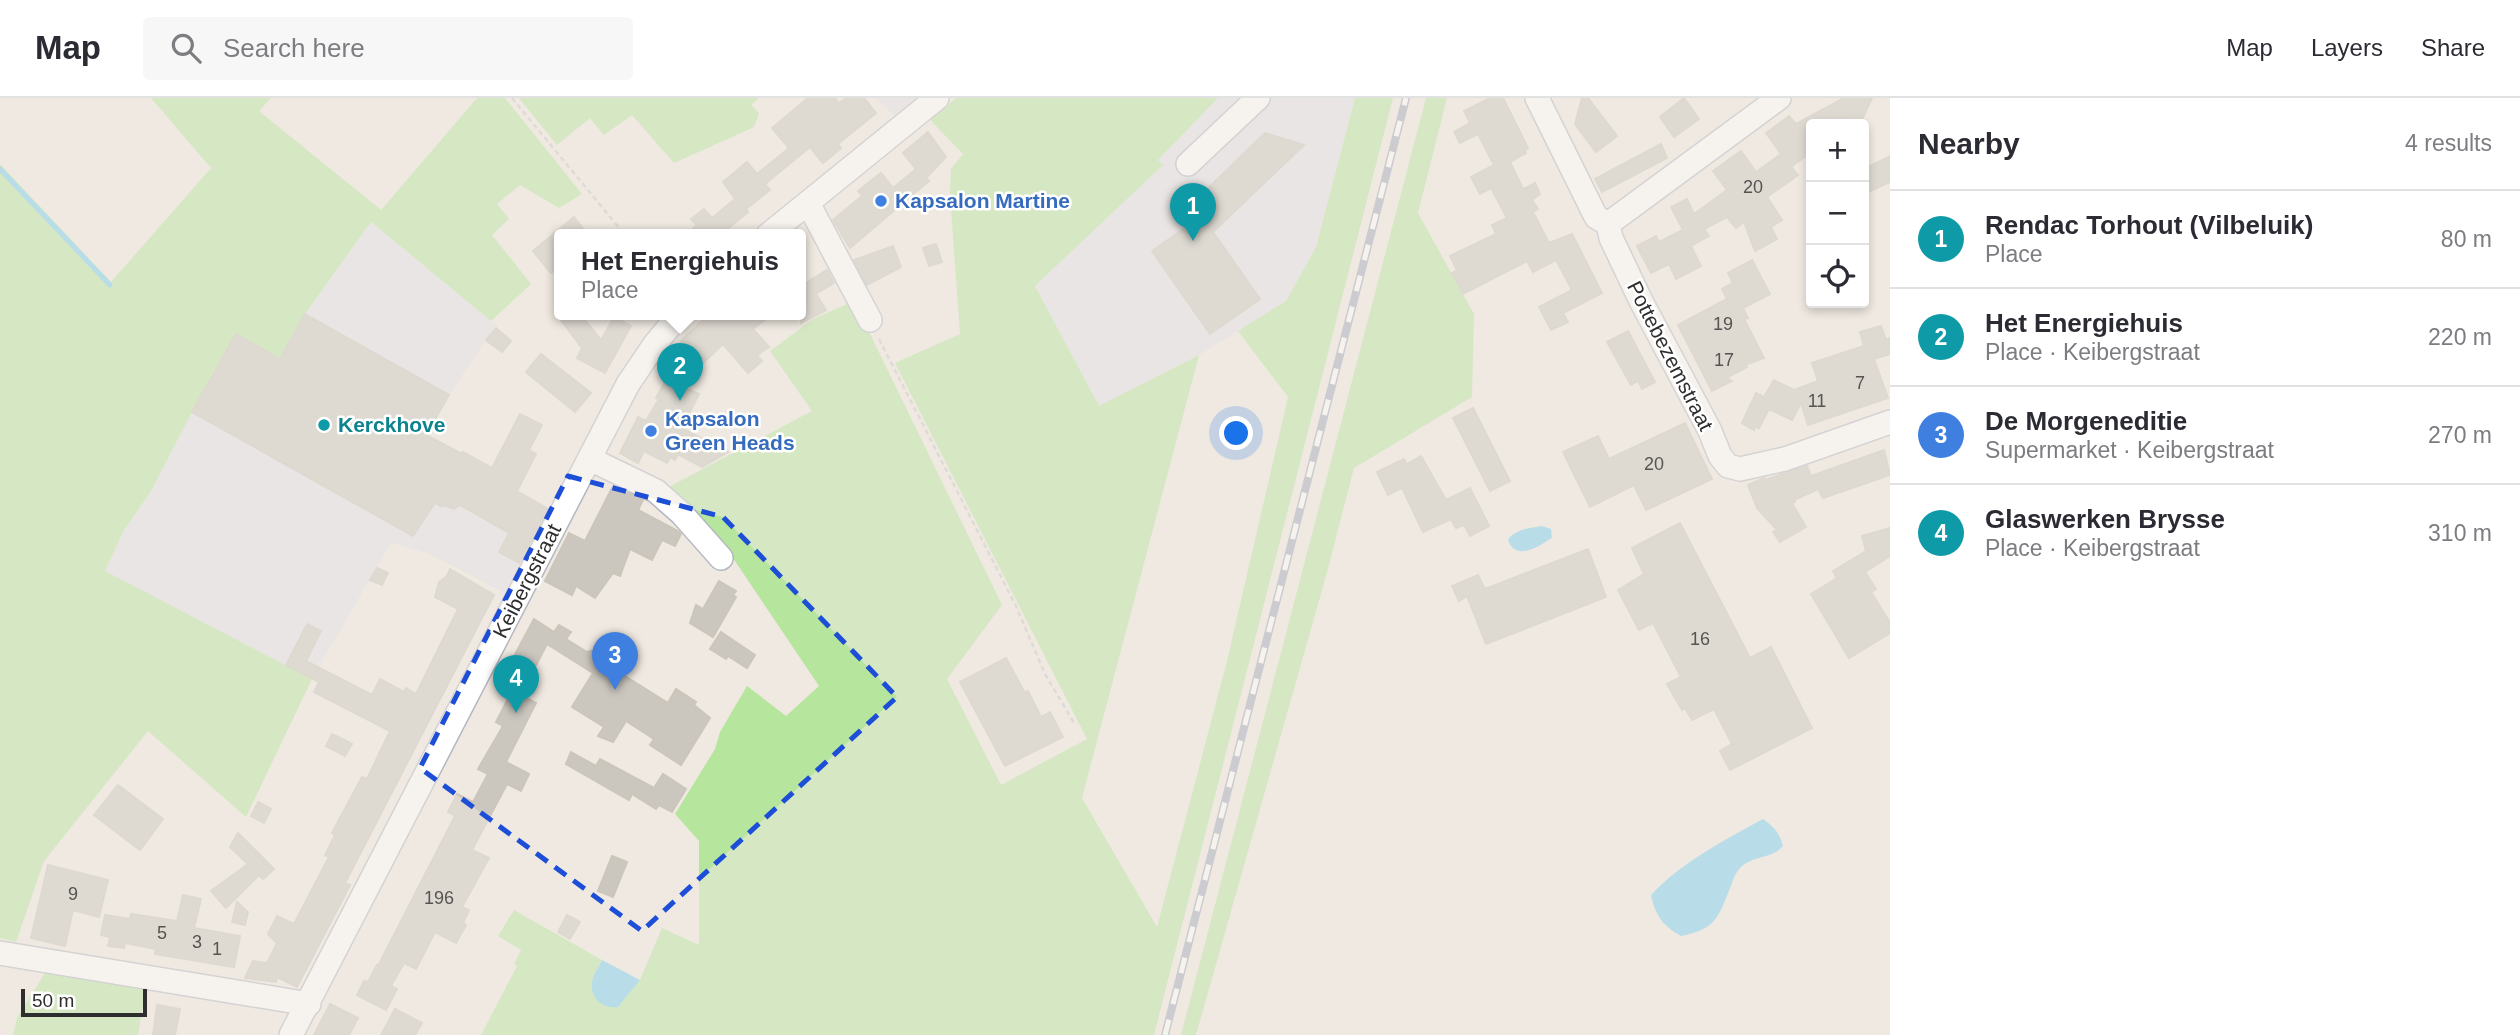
<!DOCTYPE html>
<meta charset="utf-8">
<style>
:root{--surface:#fff;--page:#f7f7f7;--text:#2b2b33;--muted:#7c7c81;--line:#e1e1e2;--accent:#2563eb}
body{margin:0;font-family:Arial,sans-serif;background:var(--page);color:var(--text)}
.controls{position:absolute;right:21px;top:21px;display:grid;overflow:hidden;border-radius:7px;box-shadow:0 4px 10px #0003}
.controls button{width:63px;height:63px;display:grid;place-items:center;padding:0;border:0;border-bottom:2px solid var(--line);background:var(--surface);color:var(--text);font:35px sans-serif}
.scale{position:absolute;left:21px;bottom:18px;width:126px;box-sizing:border-box;padding-left:7px;border:4px solid #2e2e2e;border-top:0;font-size:19px;line-height:24px;white-space:nowrap;color:#2e2e2e;-webkit-text-stroke:5px #fff;paint-order:stroke}
.you{position:absolute;left:1237px;top:336px;width:24px;height:24px;margin:-18px;border:5px solid #fff;border-radius:50%;background:#1a73e8;box-shadow:0 0 0 10px #1a73e833}
.badge{display:grid;place-items:center;width:46px;height:46px;border-radius:50%;background:var(--accent);color:#fff;font-size:23px;font-weight:700}
.pin{position:absolute;translate:-50% -58px;filter:drop-shadow(0 2px 4px #0008)}
.pin::after{content:'';position:absolute;top:37px;width:24px;height:21px;background:inherit;clip-path:polygon(0 0,100% 0,50% 100%)}
.popup{position:absolute;left:554px;top:131px;width:252px;height:91px;box-sizing:border-box;display:grid;place-content:center;border-radius:7px;background:var(--surface);filter:drop-shadow(0 2px 5px #0005);font-size:23px;white-space:nowrap;color:var(--muted)}
.popup b{font-size:26px;color:var(--text)}
.popup::after{content:'';position:absolute;left:50%;top:100%;margin-left:-14px;border:14px solid transparent;border-top-color:var(--surface)}
.list{margin:0;padding:0;list-style:none}
h2{display:flex;justify-content:space-between;align-items:center;height:91px;margin:0;padding:0 28px;font-size:30px}
h2 small{font-size:23px;font-weight:400;color:var(--muted)}
.list li{display:grid;grid-template-columns:46px 1fr auto;gap:21px;align-items:center;box-sizing:border-box;height:98px;padding:0 28px;border-top:2px solid var(--line)}
.list b{display:block;font-size:26px;white-space:nowrap}
.list p{margin:0;font-size:23px;white-space:nowrap;color:var(--muted)}
.list em{font-size:23px;font-style:normal;color:var(--muted)}
.icon{flex:none;width:38px;height:38px;fill:none;stroke:currentColor;stroke-width:2;stroke-linecap:round;stroke-linejoin:round}
.map{position:relative;flex:none;width:1890px;height:937px;overflow:hidden}
header{display:flex;align-items:center;gap:42px;box-sizing:border-box;height:98px;padding:0 35px;background:var(--surface);border-bottom:2px solid var(--line)}
header strong{font-size:33px}
nav{display:flex;gap:38px;margin-inline-start:auto;font-size:24px}
.search{width:490px;height:63px;background:var(--page);display:flex;align-items:center;gap:18px;box-sizing:border-box;padding:0 24px;border-radius:7px;color:var(--muted);font-size:26px}
main{display:flex}
aside{flex:1;background:var(--surface)}
.map>svg:first-child{display:block}
</style>
<header>
<strong>Map</strong>
<div class="search"><svg class="icon" aria-label="search" viewBox="0 0 24 24"><circle cx="10" cy="10" r="6"/><path d="M15 15l6 6"/></svg>Search here</div>
<nav><a>Map</a><a>Layers</a><a>Share</a></nav>
</header>
<main>
<div class="map">
<svg width="1890" height="937" viewBox="0 0 1890 937">
<rect width="100%" height="100%" fill="#efe9e1"/>
<!-- industrial -->
<g fill="#e3e1e8">
<path d="M 875,0 L 915,0 L 894,17 Z"/>
<path d="M 1218,0 L 1355,0 L 1316,149 L 1291,200 L 1199,257 L 1099,308 L 1035,188 L 1162,67 L 1157,62 Z"/>
<path d="M 371,124 L 496,227 L 449,297 L 424,341 L 548,411 L 505,495 L 427,455 L 391,445 L 312,581 L 104,474 L 124,432 L 150,395 L 192,314 L 305,216 Z"/>
</g>
<!-- green -->
<g fill="#b6e59e">
<path d="M 151,0 L 271,0 L 259,13 L 381,112 L 477,0 L 505,0 L 582,96 L 559,110 L 520,87 L 497,106 L 509,121 L 492,137 L 531,186 L 491,223 L 371,124 L 305,216 L 280,261 L 192,314 L 150,395 L 124,432 L 105,473 L 312,581 L 246,719 L 148,633 L 44,763 L 16,844 L 0,840 L 0,66 L 111,184 L 211,70 Z"/>
<path d="M 519,0 L 759,0 L 751,7 L 759,15 L 754,29 L 674,65 L 632,17 L 604,37 L 590,20 L 557,47 Z"/>
<path d="M 956,0 L 1218,0 L 1158,62 L 1163,67 L 1035,188 L 1099,308 L 1199,257 L 1082,700 L 1157,829 L 1227,563 L 1288,299 L 1238,233 L 1286,203 L 1316,149 L 1355,0 L 1393,0 L 1154,937 L 481,937 L 517,868 L 514,866 L 521,852 L 498,838 L 514,812 L 602,862 L 593,880 L 593,896 L 640,882 L 662,830 L 699,847 L 699,743 L 675,716 L 715,651 L 720,634 L 747,588 L 786,618 L 819,588 L 735,463 L 667,390 L 812,313 L 770,253 L 813,221 L 854,203 L 1002,507 L 947,581 L 1001,687 L 1087,641 L 895,265 L 960,236 L 950,97 L 951,71 L 963,56 L 930,22 Z"/>
<path d="M 1426,0 L 1447,0 L 1418,115 L 1474,216 L 1472,299 L 1354,370 L 1326,478 L 1196,937 L 1181,937 Z"/>
<path d="M 45,875 L 146,890 L 138,937 L 13,937 L 17,920 Z"/>
</g>
<!-- water -->
<g fill="#75cff0">
<path d="M 1542,428 L 1551,431 L 1552,440 C 1539,448 1516,464 1508,442 C 1515,431 1530,430 1542,428 Z"/>
<path d="M 1763,721 C 1774,729 1780,735 1783,748 C 1772,761 1754,757 1741,769 C 1736,774 1733,781 1731,788 C 1718,819 1717,831 1681,838 C 1663,828 1655,817 1651,797 C 1682,764 1723,743 1763,721 Z"/>
<path d="M 602,862 L 640,882 L 618,909 C 603,911 590,901 592,884 C 593,876 599,869 602,862 Z"/>
</g>
<g fill="none" stroke-linecap="round" stroke-linejoin="round">
<!-- stream -->
<path stroke="#75cff0" stroke-width="5" d="M 0,71 L 110,187"/>
</g>
<!-- building -->
<g fill="#cbc7bf" stroke="#cbc5ba" stroke-width="2">
<path d="M 808,0 L 835,0 L 839,5 L 846,0 L 864,0 L 876,15 L 838,46 L 841,50 L 823,65 L 810,49 L 765,86 L 770,92 L 746,111 L 748,114 L 720,137 L 685,137 L 697,127 L 691,121 L 704,111 L 712,120 L 735,101 L 723,84 L 747,64 L 757,76 L 789,50 L 772,30 Z"/>
<path d="M 1490,0 L 1503,0 L 1528,50 L 1525,52 L 1526,55 L 1510,64 L 1523,91 L 1535,85 L 1540,96 L 1532,102 L 1538,111 L 1533,114 L 1549,145 L 1572,136 L 1602,195 L 1563,215 L 1568,224 L 1551,232 L 1539,209 L 1572,192 L 1556,162 L 1533,174 L 1527,163 L 1463,196 L 1452,175 L 1457,172 L 1450,158 L 1496,136 L 1492,127 L 1507,120 L 1491,90 L 1480,96 L 1471,79 L 1494,67 L 1478,36 L 1460,45 L 1454,34 L 1470,25 L 1464,13 Z"/>
<path d="M 1582,0 L 1588,0 L 1617,38 L 1596,54 L 1575,26 Z"/>
<path d="M 1684,0 L 1699,21 L 1674,39 L 1660,19 Z"/>
<path d="M 1844,0 L 1872,0 L 1860,26 L 1811,26 L 1811,54 L 1791,69 L 1798,77 L 1767,99 L 1782,122 L 1771,129 L 1777,141 L 1755,153 L 1744,124 L 1736,130 L 1727,119 L 1704,131 L 1709,138 L 1691,148 L 1701,168 L 1676,181 L 1669,166 L 1651,175 L 1637,148 L 1656,138 L 1659,144 L 1683,132 L 1671,109 L 1687,101 L 1694,116 L 1727,92 L 1713,73 L 1741,53 L 1756,74 L 1781,56 L 1766,35 L 1789,18 L 1796,26 Z"/>
<path d="M 928,34 L 946,59 L 926,80 L 929,83 L 850,150 L 833,122 L 862,98 L 858,93 L 881,75 L 893,90 L 916,71 L 903,55 Z"/>
<path d="M 1265,35 L 1304,47 L 1213,134 L 1260,201 L 1210,236 L 1152,153 L 1202,118 L 1193,105 Z"/>
<path d="M 1661,46 L 1667,60 L 1602,94 L 1595,81 Z"/>
<path d="M 1890,58 L 1890,84 L 1864,96 L 1864,71 Z"/>
<path d="M 574,119 L 588,137 L 559,137 L 559,169 L 551,175 L 533,153 Z"/>
<path d="M 936,146 L 942,164 L 929,168 L 923,150 Z"/>
<path d="M 893,148 L 901,169 L 867,187 L 854,162 Z"/>
<path d="M 1752,162 L 1770,196 L 1743,210 L 1748,220 L 1744,221 L 1764,260 L 1745,267 L 1747,269 L 1726,280 L 1732,283 L 1712,293 L 1678,227 L 1727,201 L 1722,191 L 1733,185 L 1728,175 Z"/>
<path d="M 827,172 L 834,185 L 816,196 L 826,212 L 801,225 L 801,188 Z"/>
<path d="M 305,216 L 449,297 L 426,337 L 464,357 L 463,354 L 492,370 L 520,316 L 542,327 L 529,352 L 536,356 L 517,393 L 548,411 L 519,465 L 499,454 L 509,435 L 460,407 L 454,411 L 444,407 L 442,409 L 435,405 L 413,438 L 192,314 L 236,236 L 280,261 Z"/>
<path d="M 557,217 L 581,217 L 601,242 L 614,219 L 631,228 L 605,275 L 577,260 L 582,250 Z"/>
<path d="M 708,217 L 771,217 L 753,231 L 769,249 L 757,257 L 762,263 L 748,275 L 723,246 L 700,268 L 686,254 L 689,251 L 681,243 Z"/>
<path d="M 1881,228 L 1886,242 L 1890,240 L 1890,256 L 1874,261 L 1888,300 L 1808,327 L 1801,305 L 1792,322 L 1769,311 L 1759,330 L 1755,329 L 1754,332 L 1742,325 L 1756,295 L 1764,299 L 1774,282 L 1794,292 L 1818,283 L 1812,265 L 1864,248 L 1860,234 Z"/>
<path d="M 496,230 L 511,243 L 502,254 L 486,242 Z"/>
<path d="M 1628,233 L 1655,284 L 1642,291 L 1638,283 L 1631,287 L 1607,244 Z"/>
<path d="M 541,256 L 591,295 L 575,314 L 526,274 Z"/>
<path d="M 666,282 L 699,296 L 682,330 L 728,354 L 702,369 L 678,356 L 675,362 L 670,359 L 667,365 L 644,353 L 638,365 L 620,355 L 638,319 L 646,323 L 659,301 L 656,300 Z"/>
<path d="M 1473,310 L 1510,383 L 1490,393 L 1453,320 Z"/>
<path d="M 1685,325 L 1712,381 L 1646,412 L 1634,387 L 1590,409 L 1563,354 L 1598,338 L 1609,361 Z"/>
<path d="M 1884,352 L 1890,377 L 1823,400 L 1818,391 L 1794,402 L 1795,404 L 1792,405 L 1806,429 L 1780,444 L 1773,434 L 1777,432 L 1757,410 L 1748,387 L 1764,380 L 1765,382 L 1807,368 L 1811,378 Z"/>
<path d="M 1421,358 L 1446,402 L 1470,390 L 1489,428 L 1470,438 L 1464,427 L 1456,430 L 1451,421 L 1423,434 L 1402,390 L 1388,397 L 1377,374 L 1404,361 L 1407,366 Z"/>
<path d="M 613,388 L 643,402 L 638,412 L 678,433 L 681,436 L 675,448 L 662,442 L 652,462 L 630,451 L 620,478 L 613,475 L 595,500 L 576,488 L 572,497 L 545,483 L 569,435 L 585,443 Z"/>
<path d="M 1680,425 L 1750,560 L 1771,549 L 1812,630 L 1730,672 L 1720,653 L 1732,646 L 1714,611 L 1692,622 L 1685,610 L 1682,612 L 1667,586 L 1681,579 L 1653,525 L 1639,532 L 1618,492 L 1644,476 L 1632,450 Z"/>
<path d="M 1890,430 L 1890,458 L 1865,474 L 1876,491 L 1871,494 L 1890,525 L 1890,535 L 1849,560 L 1811,496 L 1837,480 L 1833,473 L 1866,453 L 1862,438 Z"/>
<path d="M 1588,451 L 1606,499 L 1486,546 L 1467,498 L 1459,503 L 1452,488 L 1478,477 L 1485,491 Z"/>
<path d="M 377,470 L 388,475 L 382,487 L 370,482 Z"/>
<path d="M 450,471 L 494,497 L 345,785 L 350,787 L 297,889 L 277,879 L 276,884 L 245,880 L 253,863 L 267,865 L 277,845 L 268,836 L 277,818 L 294,826 L 329,759 L 325,757 L 335,737 L 332,735 L 362,679 L 367,681 L 390,633 L 314,594 L 319,584 L 286,567 L 307,526 L 321,533 L 306,563 L 372,597 L 380,581 L 404,594 L 406,590 L 416,596 L 458,511 L 435,499 L 439,484 L 447,478 Z"/>
<path d="M 719,483 L 736,493 L 733,497 L 736,499 L 713,539 L 690,525 L 696,507 L 703,511 Z"/>
<path d="M 534,521 L 554,534 L 559,527 L 571,534 L 566,541 L 587,554 L 599,551 L 613,557 L 617,573 L 668,605 L 676,591 L 696,604 L 694,607 L 710,620 L 681,667 L 650,647 L 654,641 L 626,623 L 613,644 L 598,638 L 604,629 L 572,609 L 593,575 L 547,546 L 533,573 L 512,562 Z"/>
<path d="M 721,534 L 755,557 L 747,570 L 728,558 L 726,561 L 710,551 Z"/>
<path d="M 1006,560 L 1025,595 L 1028,593 L 1041,619 L 1050,614 L 1063,639 L 1005,668 L 960,584 Z"/>
<path d="M 512,593 L 536,605 L 506,664 L 529,676 L 521,693 L 507,686 L 472,752 L 489,760 L 462,809 L 469,812 L 463,825 L 466,827 L 456,845 L 435,834 L 416,871 L 404,865 L 391,888 L 397,891 L 386,912 L 357,897 L 364,883 L 368,884 L 377,867 L 378,868 L 455,718 L 448,714 L 457,696 L 473,704 L 488,676 L 478,671 L 503,628 L 496,624 Z"/>
<path d="M 332,636 L 352,646 L 345,658 L 326,648 Z"/>
<path d="M 571,654 L 596,668 L 600,661 L 654,690 L 663,676 L 686,691 L 672,714 L 659,707 L 656,711 L 632,696 L 629,702 L 566,666 Z"/>
<path d="M 118,687 L 163,721 L 140,752 L 94,717 Z"/>
<path d="M 258,704 L 271,711 L 264,725 L 251,718 Z"/>
<path d="M 238,735 L 274,771 L 263,781 L 259,777 L 226,810 L 211,793 L 248,766 L 230,749 Z"/>
<path d="M 612,758 L 627,764 L 613,799 L 598,793 Z"/>
<path d="M 48,767 L 108,782 L 99,819 L 73,812 L 65,848 L 31,840 Z"/>
<path d="M 183,797 L 201,801 L 194,830 L 240,838 L 234,869 L 155,856 L 156,851 L 125,845 L 124,850 L 108,848 L 110,839 L 101,837 L 105,817 L 130,821 L 131,816 L 177,823 Z"/>
<path d="M 237,804 L 248,814 L 245,827 L 232,824 Z"/>
<path d="M 567,817 L 580,824 L 570,841 L 558,834 Z"/>
<path d="M 330,906 L 358,920 L 349,937 L 314,937 Z"/>
<path d="M 157,907 L 180,911 L 175,937 L 153,937 Z"/>
<path d="M 395,911 L 422,925 L 415,937 L 381,937 Z"/>
</g>
<g fill="none" stroke-linecap="round" stroke-linejoin="round">
<defs>
<g id="minor">
<path d="M 1537,0 L 1596,119 L 1608,126"/>
<path d="M 1188,66 L 1258,0"/>
<path d="M 808,105 L 870,222"/>
<path d="M 1608,126 L 1611,140 L 1641,203 L 1710,333 L 1720,358 L 1728,368 L 1740,371 L 1785,361 L 1890,324"/>
<path d="M 1608,126 L 1779,0"/>
<path d="M 768,137 L 937,0"/>
<path d="M 590,361 L 656,393 L 682,416 L 721,460"/>
<path d="M 0,855 L 309,906"/>
<path d="M 291,937 L 628,286 L 655,246 L 679,217"/>
</g>
</defs>
<!-- minor casing -->
<use href="#minor" stroke="#b4b7c1" stroke-width="26"/>
<!-- path -->
<g stroke="#c9c9c9" stroke-width="2.5" stroke-dasharray="5 3.5" stroke-linecap="butt">
<path d="M 512,0 L 625,137"/>
<path d="M 879,241 L 1016,508 L 1045,576 L 1074,625"/>
</g>
<!-- minor -->
<use href="#minor" stroke="#fff" stroke-width="23"/>
<defs>
<path id="rail" d="M 1165,937 L 1406,0"/>
</defs>
<!-- rail casing -->
<use href="#rail" stroke="#a3a6b8" stroke-width="8"/>
<!-- rail -->
<use href="#rail" stroke="#fff" stroke-width="5" stroke-dasharray="16" stroke-linecap="butt"/>
</g>
<!-- marked area -->
<path d="M0 0H1890V937H0ZM 568,378 L 723,419 L 897,599 L 642,833 L 420,670 Z" fill="#efe9e1" fill-opacity=".55" fill-rule="evenodd"/>
<path fill="none" stroke="#1d4ed8" stroke-width="5" stroke-dasharray="14 9" stroke-linejoin="round" d="M 568,378 L 723,419 L 897,599 L 642,833 L 420,670 Z"/>
<!-- markers -->
<g fill="#3f7fe0" stroke="#fff" stroke-width="2.5">
<circle cx="881" cy="103" r="7"/>
<circle cx="651" cy="333" r="7"/>
</g>
<circle fill="#0f9aa8" stroke="#fff" stroke-width="2.5" cx="324" cy="327" r="7"/>
<g text-anchor="middle" stroke-width="5" stroke-linejoin="round" paint-order="stroke">
<!-- number labels -->
<g font-size="18" fill="#555452">
<text x="1753" y="95">20</text>
<text x="1723" y="232">19</text>
<text x="1724" y="268">17</text>
<text x="1860" y="291">7</text>
<text x="1817" y="309">11</text>
<text x="1654" y="372">20</text>
<text x="1700" y="547">16</text>
<text x="73" y="802">9</text>
<text x="439" y="806">196</text>
<text x="162" y="841">5</text>
<text x="197" y="850">3</text>
<text x="217" y="857">1</text>
</g>
<!-- shop labels -->
<g font-size="21" font-weight="bold" fill="#366cbe" stroke="#fff" text-anchor="start">
<text x="895" y="110">Kapsalon Martine</text>
<text x="665" y="328">Kapsalon<tspan x="665" dy="24">Green Heads</tspan></text>
</g>
<!-- street labels -->
<g font-size="21" fill="#2e2e2e" stroke="#fff">
<text transform="translate(1670 258) rotate(63)" y="7">Pottebezemstraat</text>
<text transform="translate(527 483) rotate(-63)" y="7">Keibergstraat</text>
</g>
<!-- culture labels -->
<g font-size="21" font-weight="bold" fill="#0d838f" stroke="#fff" text-anchor="start">
<text x="338" y="334">Kerckhove</text>
</g>
</g>
</svg>
<div class="controls">
<button>+</button>
<button>−</button>
<button><svg class="icon" aria-label="locate" viewBox="0 0 24 24"><circle cx="12" cy="12" r="6"/><path d="M12 2v4M12 18v4M2 12h4M18 12h4"/></svg></button>
</div>
<div class="scale">50 m</div>
<div class="you"></div>
<div class="pin badge" style="left:1193px;top:143px;background:#0f9aa8">1</div>
<div class="pin badge" style="left:680px;top:303px;background:#0f9aa8">2</div>
<div class="popup"><b>Het Energiehuis</b>Place</div>
<div class="pin badge" style="left:615px;top:592px;background:#3f7fe0">3</div>
<div class="pin badge" style="left:516px;top:615px;background:#0f9aa8">4</div>
</div>
<aside>
<h2>Nearby<small>4 results</small></h2>
<ul class="list">
<li><span class="badge" style="background:#0f9aa8">1</span><div><b>Rendac Torhout (Vilbeluik)</b><p>Place</p></div><em>80 m</em></li>
<li><span class="badge" style="background:#0f9aa8">2</span><div><b>Het Energiehuis</b><p>Place · Keibergstraat</p></div><em>220 m</em></li>
<li><span class="badge" style="background:#3f7fe0">3</span><div><b>De Morgeneditie</b><p>Supermarket · Keibergstraat</p></div><em>270 m</em></li>
<li><span class="badge" style="background:#0f9aa8">4</span><div><b>Glaswerken Brysse</b><p>Place · Keibergstraat</p></div><em>310 m</em></li>
</ul>
</aside>
</main>
